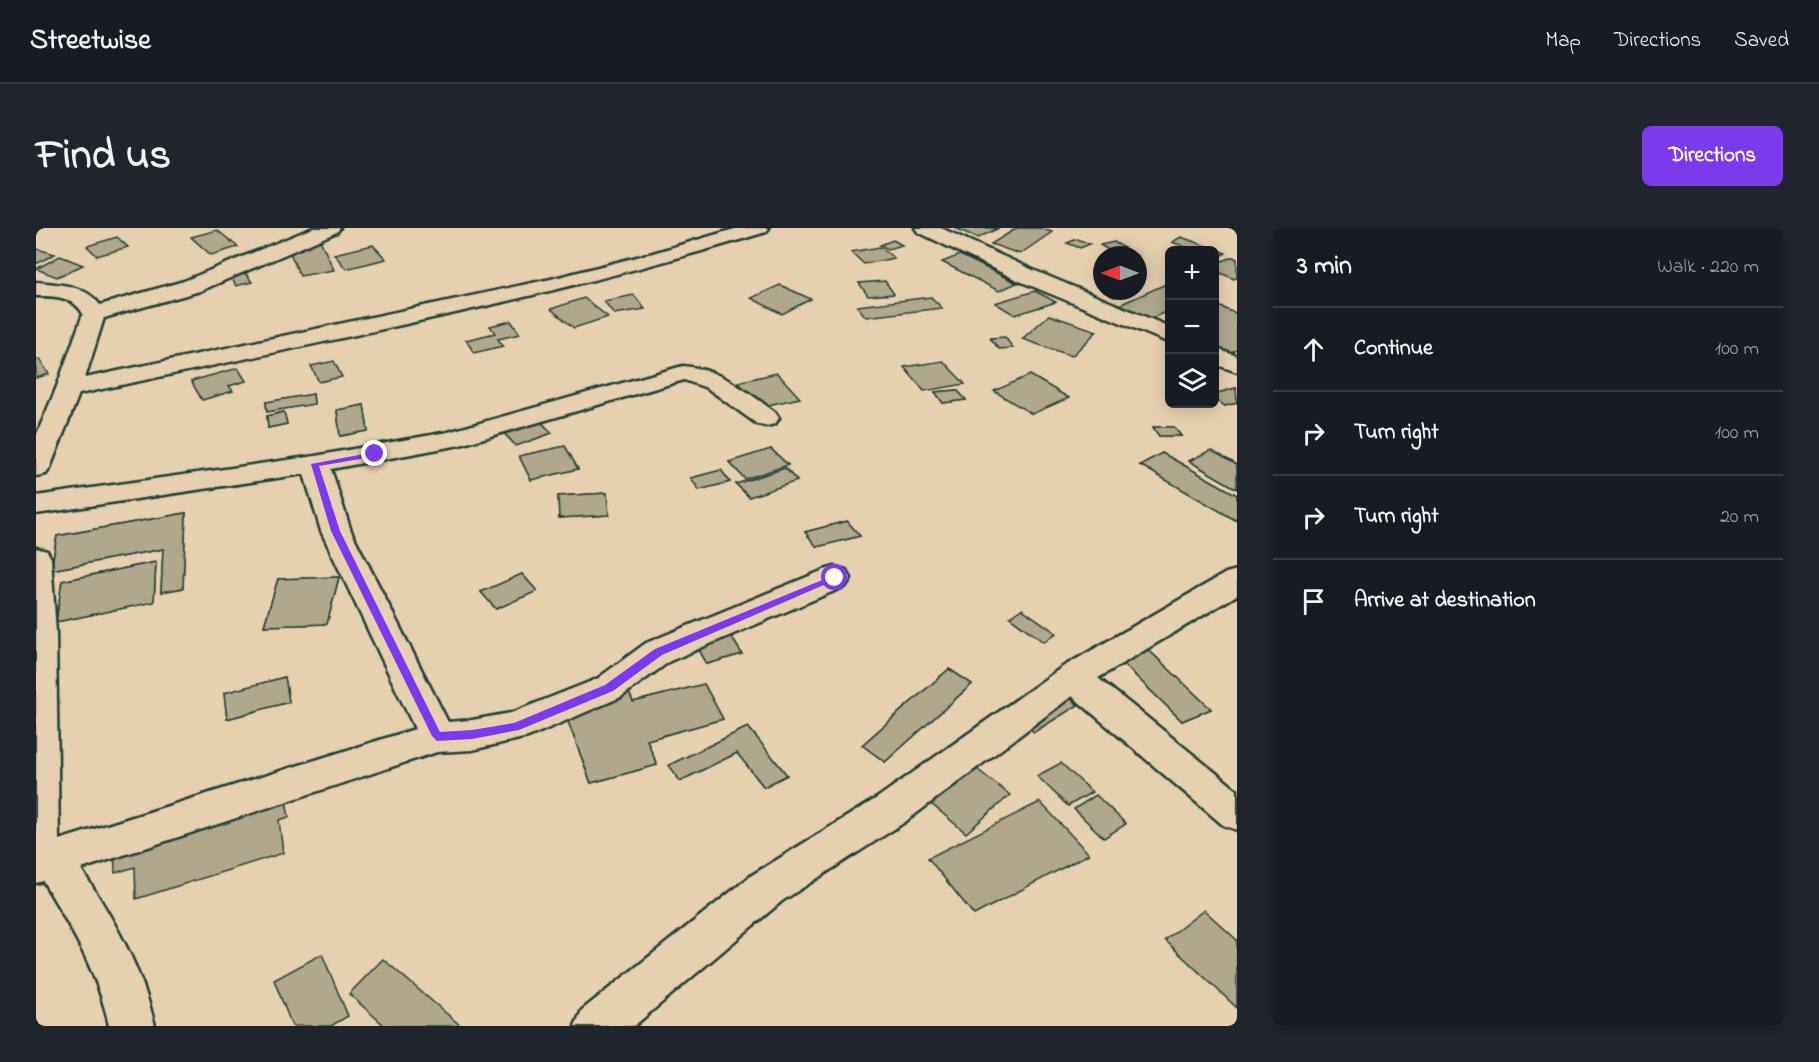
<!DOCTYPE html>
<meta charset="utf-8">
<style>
:root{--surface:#171b24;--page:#20242c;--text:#f1f3f6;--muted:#9ea1a6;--line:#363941;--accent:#7c3aed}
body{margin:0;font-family:"Indie Flower",sans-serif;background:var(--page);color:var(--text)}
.controls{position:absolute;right:18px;top:18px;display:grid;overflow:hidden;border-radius:9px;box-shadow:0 3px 15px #0003}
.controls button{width:54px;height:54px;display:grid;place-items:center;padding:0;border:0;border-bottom:2px solid var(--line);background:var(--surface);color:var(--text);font:30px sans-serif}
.compass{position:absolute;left:1057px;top:18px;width:54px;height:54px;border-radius:50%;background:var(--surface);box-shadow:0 3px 15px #0003;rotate:270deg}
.stop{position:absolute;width:18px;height:18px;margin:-14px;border:4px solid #7c3aed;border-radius:50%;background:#fff}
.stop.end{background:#7c3aed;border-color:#fff;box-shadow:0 2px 6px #0008}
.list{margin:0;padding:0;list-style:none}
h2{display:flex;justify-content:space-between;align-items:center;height:78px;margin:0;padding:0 24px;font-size:26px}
h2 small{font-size:20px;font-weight:400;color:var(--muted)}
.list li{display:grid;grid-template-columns:39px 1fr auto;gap:18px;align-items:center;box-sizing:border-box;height:84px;padding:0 24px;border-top:2px solid var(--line)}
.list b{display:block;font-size:22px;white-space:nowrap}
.list em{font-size:20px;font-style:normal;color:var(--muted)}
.icon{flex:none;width:33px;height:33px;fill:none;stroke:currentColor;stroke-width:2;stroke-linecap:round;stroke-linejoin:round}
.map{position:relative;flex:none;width:1201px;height:798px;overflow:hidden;border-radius:9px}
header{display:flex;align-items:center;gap:36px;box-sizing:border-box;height:84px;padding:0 30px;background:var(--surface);border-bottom:2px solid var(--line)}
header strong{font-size:28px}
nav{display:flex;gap:33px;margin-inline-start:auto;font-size:21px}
.intro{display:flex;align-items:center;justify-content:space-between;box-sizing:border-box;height:144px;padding:0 36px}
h1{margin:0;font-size:42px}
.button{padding:15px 27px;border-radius:9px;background:var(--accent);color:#fff;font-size:21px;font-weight:700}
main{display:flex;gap:36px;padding:0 36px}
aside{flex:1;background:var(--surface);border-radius:9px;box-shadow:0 3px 15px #0003}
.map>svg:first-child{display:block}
</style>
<header>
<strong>Streetwise</strong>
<nav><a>Map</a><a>Directions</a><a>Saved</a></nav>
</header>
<div class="intro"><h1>Find us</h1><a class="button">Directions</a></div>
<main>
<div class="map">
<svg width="1201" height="798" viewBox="0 0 1201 798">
<rect width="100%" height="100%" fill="#e7d0b0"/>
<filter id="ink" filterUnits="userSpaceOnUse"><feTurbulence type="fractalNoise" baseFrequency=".0167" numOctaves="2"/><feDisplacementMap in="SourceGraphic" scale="12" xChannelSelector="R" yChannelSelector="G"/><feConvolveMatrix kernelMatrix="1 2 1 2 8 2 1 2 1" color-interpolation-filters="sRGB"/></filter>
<g filter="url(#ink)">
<!-- building -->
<g fill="#b0a78d" stroke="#1f3d34" stroke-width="1.5">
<path d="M 919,0 L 963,0 L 942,10 Z"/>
<path d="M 981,0 L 1003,0 L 1016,4 L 984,26 L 955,16 Z"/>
<path d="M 181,2 L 202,19 L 175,27 L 155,9 Z"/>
<path d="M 81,9 L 92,19 L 61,28 L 51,18 Z"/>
<path d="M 1145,9 L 1190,25 L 1180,30 L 1178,22 L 1158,22 L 1136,14 Z"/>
<path d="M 1041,11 L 1054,16 L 1044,20 L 1031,15 Z"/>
<path d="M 284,12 L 298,42 L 264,48 L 251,18 Z"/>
<path d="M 857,12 L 866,17 L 852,21 L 844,17 Z"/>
<path d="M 1078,14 L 1100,27 L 1081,27 L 1064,17 Z"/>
<path d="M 337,17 L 350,31 L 310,41 L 298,26 Z"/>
<path d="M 844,19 L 858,30 L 828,36 L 815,24 Z"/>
<path d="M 0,22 L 1,21 L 19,26 L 0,36 Z"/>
<path d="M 924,27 L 981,55 L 963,63 L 906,34 Z"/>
<path d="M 24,28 L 47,37 L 21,49 L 0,41 Z"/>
<path d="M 1197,29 L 1201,31 L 1201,50 L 1198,51 L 1178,42 L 1178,36 Z"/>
<path d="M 210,46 L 216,54 L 200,58 L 195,49 Z"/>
<path d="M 849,53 L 858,66 L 832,68 L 823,55 Z"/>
<path d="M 1130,56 L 1134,57 L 1134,82 L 1114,91 L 1083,77 Z"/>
<path d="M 744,57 L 775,71 L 746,86 L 715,70 Z"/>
<path d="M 999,63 L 1020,74 L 979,87 L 959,75 Z"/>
<path d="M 1067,63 L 1097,63 L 1078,69 Z"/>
<path d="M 598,67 L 609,81 L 578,86 L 568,73 Z"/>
<path d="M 895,69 L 906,80 L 830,89 L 821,78 Z"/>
<path d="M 548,70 L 572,89 L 538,100 L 515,81 Z"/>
<path d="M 1178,76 L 1201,86 L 1201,122 L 1194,126 L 1178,120 Z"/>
<path d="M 1013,87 L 1061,103 L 1036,128 L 986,111 Z"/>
<path d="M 475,93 L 484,106 L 462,111 L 467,118 L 438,125 L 430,112 L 459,105 L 454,98 Z"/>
<path d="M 969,109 L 977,120 L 963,121 L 954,110 Z"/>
<path d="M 3,131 L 13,146 L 0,150 L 0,132 Z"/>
<path d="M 298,133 L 306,149 L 283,154 L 275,138 Z"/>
<path d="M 907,133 L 929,156 L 888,163 L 868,139 Z"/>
<path d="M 202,140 L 210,153 L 193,158 L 197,163 L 166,172 L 155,153 Z"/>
<path d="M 741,145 L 764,170 L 723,179 L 702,154 Z"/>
<path d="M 994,147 L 1033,170 L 996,186 L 958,163 Z"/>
<path d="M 1200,160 L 1201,175 L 1189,178 L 1178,170 L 1178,166 Z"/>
<path d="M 1200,160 L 1201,175 L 1189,178 L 1178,170 L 1178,166 Z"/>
<path d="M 921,162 L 930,172 L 907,175 L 899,164 Z"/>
<path d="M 921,162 L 930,172 L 907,175 L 899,164 Z"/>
<path d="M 277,166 L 278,176 L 231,184 L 230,174 Z"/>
<path d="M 277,166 L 278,176 L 231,184 L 230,174 Z"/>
<path d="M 328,177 L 332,203 L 304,208 L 301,182 Z"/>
<path d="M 328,177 L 332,203 L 304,208 L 301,182 Z"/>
<path d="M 248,184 L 251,196 L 232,200 L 231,188 Z"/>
<path d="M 248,184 L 251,196 L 232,200 L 231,188 Z"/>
<path d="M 498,187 L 516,205 L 480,218 L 462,199 Z"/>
<path d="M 498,187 L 516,205 L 480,218 L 462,199 Z"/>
<path d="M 1117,199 L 1138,199 L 1145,208 L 1123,208 Z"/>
<path d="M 1117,199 L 1138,199 L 1145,208 L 1123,208 Z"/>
<path d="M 529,218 L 542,241 L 495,252 L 483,228 Z"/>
<path d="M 529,218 L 542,241 L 495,252 L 483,228 Z"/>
<path d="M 735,221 L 752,237 L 709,251 L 693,234 Z"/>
<path d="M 735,221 L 752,237 L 709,251 L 693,234 Z"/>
<path d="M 1175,222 L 1201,237 L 1201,261 L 1153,233 Z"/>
<path d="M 1175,222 L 1201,237 L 1201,261 L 1153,233 Z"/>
<path d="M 1126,225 L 1201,267 L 1201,293 L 1104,237 Z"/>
<path d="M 1126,225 L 1201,267 L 1201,293 L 1104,237 Z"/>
<path d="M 749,240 L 761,253 L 713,269 L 700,256 Z"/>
<path d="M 749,240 L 761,253 L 713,269 L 700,256 Z"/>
<path d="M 685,242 L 694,254 L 663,262 L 655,250 Z"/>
<path d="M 685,242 L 694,254 L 663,262 L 655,250 Z"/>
<path d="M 571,265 L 573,287 L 523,290 L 522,268 Z"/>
<path d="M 571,265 L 573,287 L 523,290 L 522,268 Z"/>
<path d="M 150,285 L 147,360 L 125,364 L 127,321 L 15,342 L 21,308 Z"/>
<path d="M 150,285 L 147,360 L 125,364 L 127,321 L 15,342 L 21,308 Z"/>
<path d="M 811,293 L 824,308 L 781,319 L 769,304 Z"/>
<path d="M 811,293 L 824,308 L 781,319 L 769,304 Z"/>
<path d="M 120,334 L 118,374 L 20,394 L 26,353 Z"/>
<path d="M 120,334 L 118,374 L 20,394 L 26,353 Z"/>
<path d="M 486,346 L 501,363 L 460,381 L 445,364 Z"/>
<path d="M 486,346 L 501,363 L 460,381 L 445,364 Z"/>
<path d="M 303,349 L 291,396 L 228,398 L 242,351 Z"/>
<path d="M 303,349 L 291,396 L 228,398 L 242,351 Z"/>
<path d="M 986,381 L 1020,405 L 1008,414 L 974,389 Z"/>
<path d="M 986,381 L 1020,405 L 1008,414 L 974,389 Z"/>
<path d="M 690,400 L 706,426 L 671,436 L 656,409 Z"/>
<path d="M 690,400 L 706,426 L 671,436 L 656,409 Z"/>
<path d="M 1102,412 L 1175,481 L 1146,493 L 1074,423 Z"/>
<path d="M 1102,412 L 1175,481 L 1146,493 L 1074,423 Z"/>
<path d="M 913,441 L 936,456 L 849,534 L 826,517 Z"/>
<path d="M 913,441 L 936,456 L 849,534 L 826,517 Z"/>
<path d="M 249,449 L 253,474 L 191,491 L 188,465 Z"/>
<path d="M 249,449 L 253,474 L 191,491 L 188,465 Z"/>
<path d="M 589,455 L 597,474 L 668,456 L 687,491 L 611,512 L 621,537 L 555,555 L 524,472 Z"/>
<path d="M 589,455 L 597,474 L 668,456 L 687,491 L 611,512 L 621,537 L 555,555 L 524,472 Z"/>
<path d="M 1019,458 L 1042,477 L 998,504 L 975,484 Z"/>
<path d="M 1019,458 L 1042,477 L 998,504 L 975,484 Z"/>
<path d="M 712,499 L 751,547 L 728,559 L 701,525 L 644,553 L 633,537 Z"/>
<path d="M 712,499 L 751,547 L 728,559 L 701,525 L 644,553 L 633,537 Z"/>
<path d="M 932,534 L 974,567 L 930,605 L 888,570 Z"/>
<path d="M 1025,535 L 1056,564 L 1032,578 L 1001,548 Z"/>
<path d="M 248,562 L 253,589 L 243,592 L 247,625 L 100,671 L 99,639 L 79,645 L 78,612 Z"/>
<path d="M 1060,567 L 1090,596 L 1068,610 L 1038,581 Z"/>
<path d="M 1004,574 L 1053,626 L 938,687 L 892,630 Z"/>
<path d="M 1168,682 L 1201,712 L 1201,780 L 1129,712 Z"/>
<path d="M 286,726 L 312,788 L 295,798 L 256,798 L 238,752 Z"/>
<path d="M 347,731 L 425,798 L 349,798 L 313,766 Z"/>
</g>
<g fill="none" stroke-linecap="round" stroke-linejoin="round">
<defs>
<g id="minor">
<path d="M 277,0 L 304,0 L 301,4 L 164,63 L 68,90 L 49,150 L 515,51 L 617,25 L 702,0 L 733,0 L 730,4 C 505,73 273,116 43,166 L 14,240 L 10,246 L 0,248 L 0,208 L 20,161 L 47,86 C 38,68 17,68 0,68 L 0,54 C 23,56 50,57 64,77 L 148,53 Z"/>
<path d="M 879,0 L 905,0 L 997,42 L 1134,99 L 1134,115 L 981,52 L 882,4 Z"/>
<path d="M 1178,120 L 1201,128 L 1201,144 L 1178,136 Z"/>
<path d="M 647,138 C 684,141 710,163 739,184 L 743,190 L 739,196 L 730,198 L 721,196 L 671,160 L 648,152 L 424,217 L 295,241 L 315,303 L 412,494 L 436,492 L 475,485 L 561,451 L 610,415 L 788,342 L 799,339 L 810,342 L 815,350 L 810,358 L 634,433 L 585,469 L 492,509 L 436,522 L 401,524 L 45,641 C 77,690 106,740 119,798 L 73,798 C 62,744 35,700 7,653 L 0,655 L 0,320 L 11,323 L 15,330 L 20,405 L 23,612 L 379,501 L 285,303 L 268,246 L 0,286 L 0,268 L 279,228 L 412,204 Z"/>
<path d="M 1201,342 L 1201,367 L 1062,450 L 1201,562 L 1201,602 L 1187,597 L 1036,468 L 869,594 L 746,673 L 598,798 L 539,798 L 546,782 L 716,647 L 841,570 L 1025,440 L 1190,345 Z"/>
</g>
</defs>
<!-- minor casing -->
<use href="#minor" stroke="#1f3d34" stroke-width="5"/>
<!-- minor -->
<use href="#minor" fill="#e7d0b0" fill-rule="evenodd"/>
</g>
</g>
<!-- route -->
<path fill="#7c3aed" d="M 339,224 L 342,224 L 342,228 L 283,238 L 304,303 L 404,504 L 436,502 L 478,495 L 569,457 L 619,421 L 796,348 L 804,350 L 626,427 L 577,463 L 483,502 L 436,511 L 401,513 L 396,508 L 295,303 L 275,236 Z"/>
</svg>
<div class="controls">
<button>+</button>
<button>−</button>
<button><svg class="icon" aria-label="layers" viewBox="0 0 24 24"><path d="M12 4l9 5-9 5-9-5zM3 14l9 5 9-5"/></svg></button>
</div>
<svg class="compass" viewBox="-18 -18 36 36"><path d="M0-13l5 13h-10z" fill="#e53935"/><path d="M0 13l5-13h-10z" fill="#9ea1a6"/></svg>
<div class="stop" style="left:799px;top:350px"></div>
<div class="stop end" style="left:339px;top:226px"></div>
</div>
<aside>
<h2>3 min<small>Walk · 220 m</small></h2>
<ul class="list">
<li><svg class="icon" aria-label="ahead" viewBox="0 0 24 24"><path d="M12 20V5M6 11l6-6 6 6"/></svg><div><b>Continue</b></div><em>100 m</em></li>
<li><svg class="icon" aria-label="right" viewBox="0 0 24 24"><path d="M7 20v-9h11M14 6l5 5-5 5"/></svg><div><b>Turn right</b></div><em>100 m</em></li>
<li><svg class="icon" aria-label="right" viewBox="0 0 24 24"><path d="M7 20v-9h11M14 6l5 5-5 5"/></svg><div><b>Turn right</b></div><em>20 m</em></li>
<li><svg class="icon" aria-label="arrive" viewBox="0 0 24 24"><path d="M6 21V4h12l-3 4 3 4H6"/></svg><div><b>Arrive at destination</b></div></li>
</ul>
</aside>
</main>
